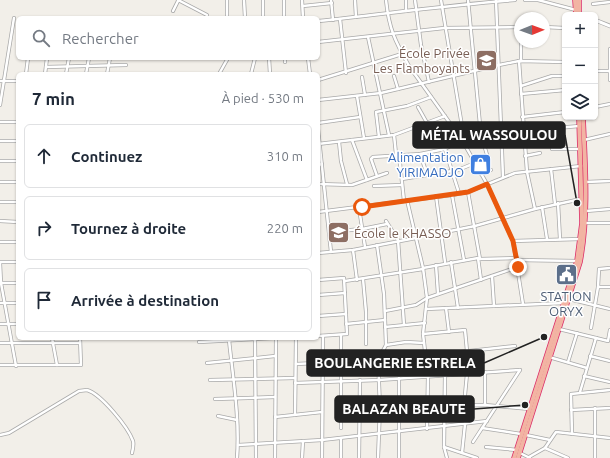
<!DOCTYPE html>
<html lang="fr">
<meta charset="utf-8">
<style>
:root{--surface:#fff;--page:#f2f2f3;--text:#1f2937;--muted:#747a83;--line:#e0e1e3}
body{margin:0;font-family:Ubuntu,sans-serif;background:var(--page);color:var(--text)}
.controls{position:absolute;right:12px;top:12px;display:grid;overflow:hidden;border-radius:6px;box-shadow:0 1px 3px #0004}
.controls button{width:36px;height:36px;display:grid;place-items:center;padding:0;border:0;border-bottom:1px solid var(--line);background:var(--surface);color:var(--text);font:20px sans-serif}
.compass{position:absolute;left:514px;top:12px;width:36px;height:36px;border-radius:50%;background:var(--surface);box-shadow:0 1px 3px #0004;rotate:89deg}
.stop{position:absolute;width:12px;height:12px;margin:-9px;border:3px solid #ea580c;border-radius:50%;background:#fff}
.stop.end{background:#ea580c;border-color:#fff;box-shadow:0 1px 4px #0008}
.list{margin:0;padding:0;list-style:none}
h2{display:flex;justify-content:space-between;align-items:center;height:52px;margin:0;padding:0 16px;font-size:17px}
h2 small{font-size:13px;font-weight:400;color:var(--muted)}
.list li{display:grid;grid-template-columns:26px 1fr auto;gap:12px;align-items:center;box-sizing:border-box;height:64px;margin:0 8px 8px;padding:0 8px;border:1px solid var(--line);border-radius:6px}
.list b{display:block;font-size:15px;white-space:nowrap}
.list em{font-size:13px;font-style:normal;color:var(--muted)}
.icon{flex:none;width:22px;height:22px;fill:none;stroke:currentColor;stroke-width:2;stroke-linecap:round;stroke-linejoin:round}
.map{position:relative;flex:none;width:610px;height:458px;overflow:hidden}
.search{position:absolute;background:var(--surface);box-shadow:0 1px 3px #0004;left:16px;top:16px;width:304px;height:44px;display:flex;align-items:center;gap:10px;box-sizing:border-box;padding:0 14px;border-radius:6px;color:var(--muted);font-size:15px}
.panel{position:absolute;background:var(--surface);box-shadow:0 1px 3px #0004;left:16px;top:72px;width:304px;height:268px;border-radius:6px}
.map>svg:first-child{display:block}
</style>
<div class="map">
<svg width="610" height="458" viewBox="0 0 610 458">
<rect width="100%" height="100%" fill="#f2efe9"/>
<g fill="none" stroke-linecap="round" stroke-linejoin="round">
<defs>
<g id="minor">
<path d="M 178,0 L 207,15 L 207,18"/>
<path d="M 227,0 L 227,18"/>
<path d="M 244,0 L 245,18"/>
<path d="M 263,0 L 263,18"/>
<path d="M 284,0 L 284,18"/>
<path d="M 302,0 L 303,18"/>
<path d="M 331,0 L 333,20"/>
<path d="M 355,0 L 356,17"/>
<path d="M 386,0 C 389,29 395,41 409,66 L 462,140 L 487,184 L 513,241 L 523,304"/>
<path d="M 406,0 L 406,11"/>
<path d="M 415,0 L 421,45 L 429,82"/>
<path d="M 441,0 L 464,138"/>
<path d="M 468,0 L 481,135 L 488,158"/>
<path d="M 496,0 L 503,177"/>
<path d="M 525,0 L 538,0 L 576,10"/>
<path d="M 593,4 L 610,2"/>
<path d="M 303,6 L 332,3"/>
<path d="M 173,11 L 178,1"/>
<path d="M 340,19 L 346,73"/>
<path d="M 318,21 C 384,14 449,5 515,0"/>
<path d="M 544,27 L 565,28"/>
<path d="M 368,37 L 389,135"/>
<path d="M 318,42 L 444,28 L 520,27"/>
<path d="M 521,42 L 521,61"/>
<path d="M 610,49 L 610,80"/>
<path d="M 269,58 L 270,74"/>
<path d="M 285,58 L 285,62"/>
<path d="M 308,58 L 310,74"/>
<path d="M 519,61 L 527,172 L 535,209"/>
<path d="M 46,67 L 126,65"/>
<path d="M 595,71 L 609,71"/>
<path d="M 26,74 L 28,58"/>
<path d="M 45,74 L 47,58"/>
<path d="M 66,74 L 69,58"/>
<path d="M 86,74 L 89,58"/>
<path d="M 107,74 L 110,58"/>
<path d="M 219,74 L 228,58"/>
<path d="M 251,74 L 255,58"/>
<path d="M 394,76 L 398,89"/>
<path d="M 362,77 L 365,95"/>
<path d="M 318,80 L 402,54"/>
<path d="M 0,81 L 18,81"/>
<path d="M 521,86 L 552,76 L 565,76"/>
<path d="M 521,94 L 565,90"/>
<path d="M 357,96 L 364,138"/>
<path d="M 318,100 L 381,93 L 499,65 L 519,61 L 565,62"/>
<path d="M 0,105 L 14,18"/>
<path d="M 418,107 L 427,123"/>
<path d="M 595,107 L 610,104"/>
<path d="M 522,117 L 565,112"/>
<path d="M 0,122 L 18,122"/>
<path d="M 318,123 L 360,117"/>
<path d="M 551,128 L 552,149 L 580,149"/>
<path d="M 318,129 L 331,252"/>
<path d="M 502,133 L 579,126"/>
<path d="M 394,135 L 396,154"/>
<path d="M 379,137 L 376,112 L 407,106 L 431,97"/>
<path d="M 352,140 L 367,180"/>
<path d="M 584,140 L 610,134"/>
<path d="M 0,141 L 18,141"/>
<path d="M 339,142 L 341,161 L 347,184"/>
<path d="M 318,144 L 394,135 L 445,116"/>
<path d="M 445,149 L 459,193"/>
<path d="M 399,154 L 404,201"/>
<path d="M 420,154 L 427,174"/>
<path d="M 525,156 L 540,153"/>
<path d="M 0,161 L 18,161"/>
<path d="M 318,165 L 322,164"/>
<path d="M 551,169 L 555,204"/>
<path d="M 453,172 L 475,163"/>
<path d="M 481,174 L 491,170"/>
<path d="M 377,176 L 371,159 L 373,157 L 420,154 L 445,149 L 464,138 L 501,131"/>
<path d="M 402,179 L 452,171"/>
<path d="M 0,182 L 18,182"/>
<path d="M 586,182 L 610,181"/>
<path d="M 318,184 L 352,185 L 387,173"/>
<path d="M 374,186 L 402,185"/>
<path d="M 468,192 L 480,259"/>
<path d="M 452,195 L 464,260"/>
<path d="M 436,196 L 445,262"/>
<path d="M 407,200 L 423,268 L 427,298 L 423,334 L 428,376 L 427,429"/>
<path d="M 0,202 L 18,202"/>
<path d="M 558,203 L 560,239"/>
<path d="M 542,207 L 547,239"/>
<path d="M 359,208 L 365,247"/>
<path d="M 586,211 L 610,209"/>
<path d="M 318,212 L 452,195 L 468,192 L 515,173 L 581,166"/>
<path d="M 0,221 L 18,222"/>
<path d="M 386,221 L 398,240 L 404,325"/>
<path d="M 586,223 L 610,223"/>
<path d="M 329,232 L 362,229 L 387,224"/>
<path d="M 440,233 L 475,226 L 535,209 L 581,199"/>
<path d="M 513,241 L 580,239"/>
<path d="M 0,242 L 18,242"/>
<path d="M 377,245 L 384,294 L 386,345 L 378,360 L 380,407 L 378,458"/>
<path d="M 353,250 L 357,280"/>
<path d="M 318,253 L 353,250 L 416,238"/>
<path d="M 480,259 L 517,258"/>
<path d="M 517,260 L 577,261"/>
<path d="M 0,262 L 18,262"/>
<path d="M 451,262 L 458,308"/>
<path d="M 0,263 L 1,283 L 16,366"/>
<path d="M 436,265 L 438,294"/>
<path d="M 423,268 L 478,258 L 481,280"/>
<path d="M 492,276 L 494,306"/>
<path d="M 363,279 L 366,312 L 366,344"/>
<path d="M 318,280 L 344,278 L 347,334 L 318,336"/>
<path d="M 345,281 L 423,269"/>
<path d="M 1,283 L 18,283"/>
<path d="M 598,287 L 610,287"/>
<path d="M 318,295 L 345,293"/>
<path d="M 569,299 L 610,309"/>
<path d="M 0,303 L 18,303"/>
<path d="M 446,308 L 449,332"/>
<path d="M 426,309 L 564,303"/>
<path d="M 385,311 L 416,305 L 427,298 L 518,267"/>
<path d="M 318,316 L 346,314"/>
<path d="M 0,324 L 18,324"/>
<path d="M 346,324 L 385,320"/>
<path d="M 385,327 L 425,323"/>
<path d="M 591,328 L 598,287 L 599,269 L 610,268"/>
<path d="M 559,329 L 596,338"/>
<path d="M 423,334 L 465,330 L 467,351"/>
<path d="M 341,335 L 341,428"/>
<path d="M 52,338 L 57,365"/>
<path d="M 255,339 L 256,458"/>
<path d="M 229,340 C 233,378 240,420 237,458"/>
<path d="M 199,342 L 273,338"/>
<path d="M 0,343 L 80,343"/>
<path d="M 386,345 L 406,342 L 424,343"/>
<path d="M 453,352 L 457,374"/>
<path d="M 590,356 L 610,361"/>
<path d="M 549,357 L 587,368"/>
<path d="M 378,361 L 515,346"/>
<path d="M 568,362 L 577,333"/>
<path d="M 207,363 L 275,356"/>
<path d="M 296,364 L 378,360"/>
<path d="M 0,365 L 81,365 L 80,338"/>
<path d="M 427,367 L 455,365"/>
<path d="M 485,372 L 485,405"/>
<path d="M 445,375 L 444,447 L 447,458"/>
<path d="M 584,376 L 610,382"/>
<path d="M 210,380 L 295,378"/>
<path d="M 295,383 L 379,380 L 520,370"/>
<path d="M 580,392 L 596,338 L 608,341 L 610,330"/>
<path d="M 215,399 L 275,397"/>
<path d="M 464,405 L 467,374"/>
<path d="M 360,407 L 485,405 L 530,409"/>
<path d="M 595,408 L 595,458"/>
<path d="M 571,410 L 610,408"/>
<path d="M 295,415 L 296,338"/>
<path d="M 218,416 L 237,420"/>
<path d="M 275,417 L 322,412"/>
<path d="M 482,428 L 521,434"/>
<path d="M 572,434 L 571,394 L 610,390"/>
<path d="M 0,435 L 9,433 L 79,391 L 87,390 C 101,394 128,427 133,441 C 134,445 133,449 132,453"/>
<path d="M 526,435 L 550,440"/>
<path d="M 341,439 L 341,458"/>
<path d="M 473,442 L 520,370"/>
<path d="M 238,445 L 322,440 L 487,421"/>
<path d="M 444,447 L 477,458"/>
<path d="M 486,447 L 517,450"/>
<path d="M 545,448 L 568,458"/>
<path d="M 462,453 L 467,405"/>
<path d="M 520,453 L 530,458"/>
<path d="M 529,457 L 545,448 L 556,432 L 610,438"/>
<path d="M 275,458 L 276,338"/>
<path d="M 302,458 L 303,441"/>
<path d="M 322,458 L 323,336"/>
<path d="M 359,458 L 360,380"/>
<path d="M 399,458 L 399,378"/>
</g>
<path id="tertiary" d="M 595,20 L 610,26"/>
<g id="trunk">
<path d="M 575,0 L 576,15"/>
<path d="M 579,0 L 579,15"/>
<path d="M 514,458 L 577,261 L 582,223 L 579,117"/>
<path d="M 518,458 L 580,262 C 589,214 585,165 583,117"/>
</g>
</defs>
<!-- minor casing -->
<use href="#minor" stroke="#a9a9a9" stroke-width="4"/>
<!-- tertiary casing -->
<use href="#tertiary" stroke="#a9a9a9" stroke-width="4.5"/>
<!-- trunk casing -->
<use href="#trunk" stroke="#dc2a67" stroke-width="5.5"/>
<!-- minor -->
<use href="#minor" stroke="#fff" stroke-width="2.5"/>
<!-- tertiary -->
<use href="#tertiary" stroke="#fff" stroke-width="3"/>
<!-- trunk -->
<use href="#trunk" stroke="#f2b4a3" stroke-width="4"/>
</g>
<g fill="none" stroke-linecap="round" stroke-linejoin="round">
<!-- route -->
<path stroke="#ea580c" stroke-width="5" d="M 362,207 L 468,192 L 487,184 L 513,241 L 518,267"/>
</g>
<!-- icons -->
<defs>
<symbol id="school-square" viewBox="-11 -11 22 22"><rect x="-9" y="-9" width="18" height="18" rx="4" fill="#8d6e63" stroke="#fff"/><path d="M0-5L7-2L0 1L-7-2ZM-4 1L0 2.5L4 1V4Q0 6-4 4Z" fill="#fff"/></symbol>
<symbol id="shop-square" viewBox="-11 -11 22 22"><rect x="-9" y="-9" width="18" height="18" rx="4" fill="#3f7fe0" stroke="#fff"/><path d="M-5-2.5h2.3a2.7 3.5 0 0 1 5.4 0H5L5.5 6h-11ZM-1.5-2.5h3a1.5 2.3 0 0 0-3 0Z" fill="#fff"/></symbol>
<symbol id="civic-square" viewBox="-11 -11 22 22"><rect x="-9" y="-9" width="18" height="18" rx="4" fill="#5c6f8a" stroke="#fff"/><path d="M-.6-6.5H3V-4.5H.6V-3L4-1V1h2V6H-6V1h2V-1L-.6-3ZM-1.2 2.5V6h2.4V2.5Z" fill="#fff"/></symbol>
</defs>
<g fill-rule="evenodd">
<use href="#school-square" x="474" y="48" width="25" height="25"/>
<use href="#shop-square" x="468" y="152" width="25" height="25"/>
<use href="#school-square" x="326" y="220" width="25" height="25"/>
<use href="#civic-square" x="554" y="262" width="25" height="25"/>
</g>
<g text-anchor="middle" stroke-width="3" stroke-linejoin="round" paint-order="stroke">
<!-- education labels -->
<g font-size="13" fill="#785e54" stroke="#fff" text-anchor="end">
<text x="470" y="58">École Privée<tspan x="470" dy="15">Les Flamboyants</tspan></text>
<text x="354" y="238" text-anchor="start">École le KHASSO</text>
</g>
<!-- shop labels -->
<g font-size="13" fill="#366cbe" stroke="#fff" text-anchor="end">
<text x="464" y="162">Alimentation<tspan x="464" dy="15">YIRIMADJO</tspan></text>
</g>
<!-- service labels -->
<g font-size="13" fill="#4e5e75" stroke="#fff">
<text x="566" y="301">STATION<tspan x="566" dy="15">ORYX</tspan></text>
</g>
</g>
<!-- callouts -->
<path fill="none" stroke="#222" stroke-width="1.5" d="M577 203L565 135M544 337L484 363M525 405L474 409"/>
<g fill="#222" stroke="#fff" stroke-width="1.5">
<circle cx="577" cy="203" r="4"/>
<circle cx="544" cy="337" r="4"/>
<circle cx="525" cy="405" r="4"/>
</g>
<g fill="#222" stroke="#222" stroke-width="1.5">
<rect x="413" y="122" width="152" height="26" rx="4"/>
<rect x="307" y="350" width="177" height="26" rx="4"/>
<rect x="335" y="396" width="139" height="26" rx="4"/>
</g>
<g font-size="14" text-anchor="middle" font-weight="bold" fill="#fff">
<text x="489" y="140">MÉTAL WASSOULOU</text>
<text x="395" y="368">BOULANGERIE ESTRELA</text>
<text x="404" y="414">BALAZAN BEAUTE</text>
</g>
</svg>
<div class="controls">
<button>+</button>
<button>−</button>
<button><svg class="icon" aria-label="layers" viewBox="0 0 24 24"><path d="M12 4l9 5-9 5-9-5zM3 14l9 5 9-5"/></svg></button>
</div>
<svg class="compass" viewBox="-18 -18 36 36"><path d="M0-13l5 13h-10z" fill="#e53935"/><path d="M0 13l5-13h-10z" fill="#747a83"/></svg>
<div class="stop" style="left:362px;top:207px"></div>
<div class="stop end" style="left:518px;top:267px"></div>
<div class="search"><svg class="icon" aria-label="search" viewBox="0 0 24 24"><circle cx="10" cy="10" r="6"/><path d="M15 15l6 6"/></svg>Rechercher</div>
<section class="panel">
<h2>7 min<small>À pied · 530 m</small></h2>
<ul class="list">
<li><svg class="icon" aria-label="ahead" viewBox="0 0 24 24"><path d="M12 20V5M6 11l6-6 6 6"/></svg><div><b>Continuez</b></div><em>310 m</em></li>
<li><svg class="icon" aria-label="right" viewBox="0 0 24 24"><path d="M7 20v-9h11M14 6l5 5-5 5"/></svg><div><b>Tournez à droite</b></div><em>220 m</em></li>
<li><svg class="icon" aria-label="arrive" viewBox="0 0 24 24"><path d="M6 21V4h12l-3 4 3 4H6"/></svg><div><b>Arrivée à destination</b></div></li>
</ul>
</section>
</div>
